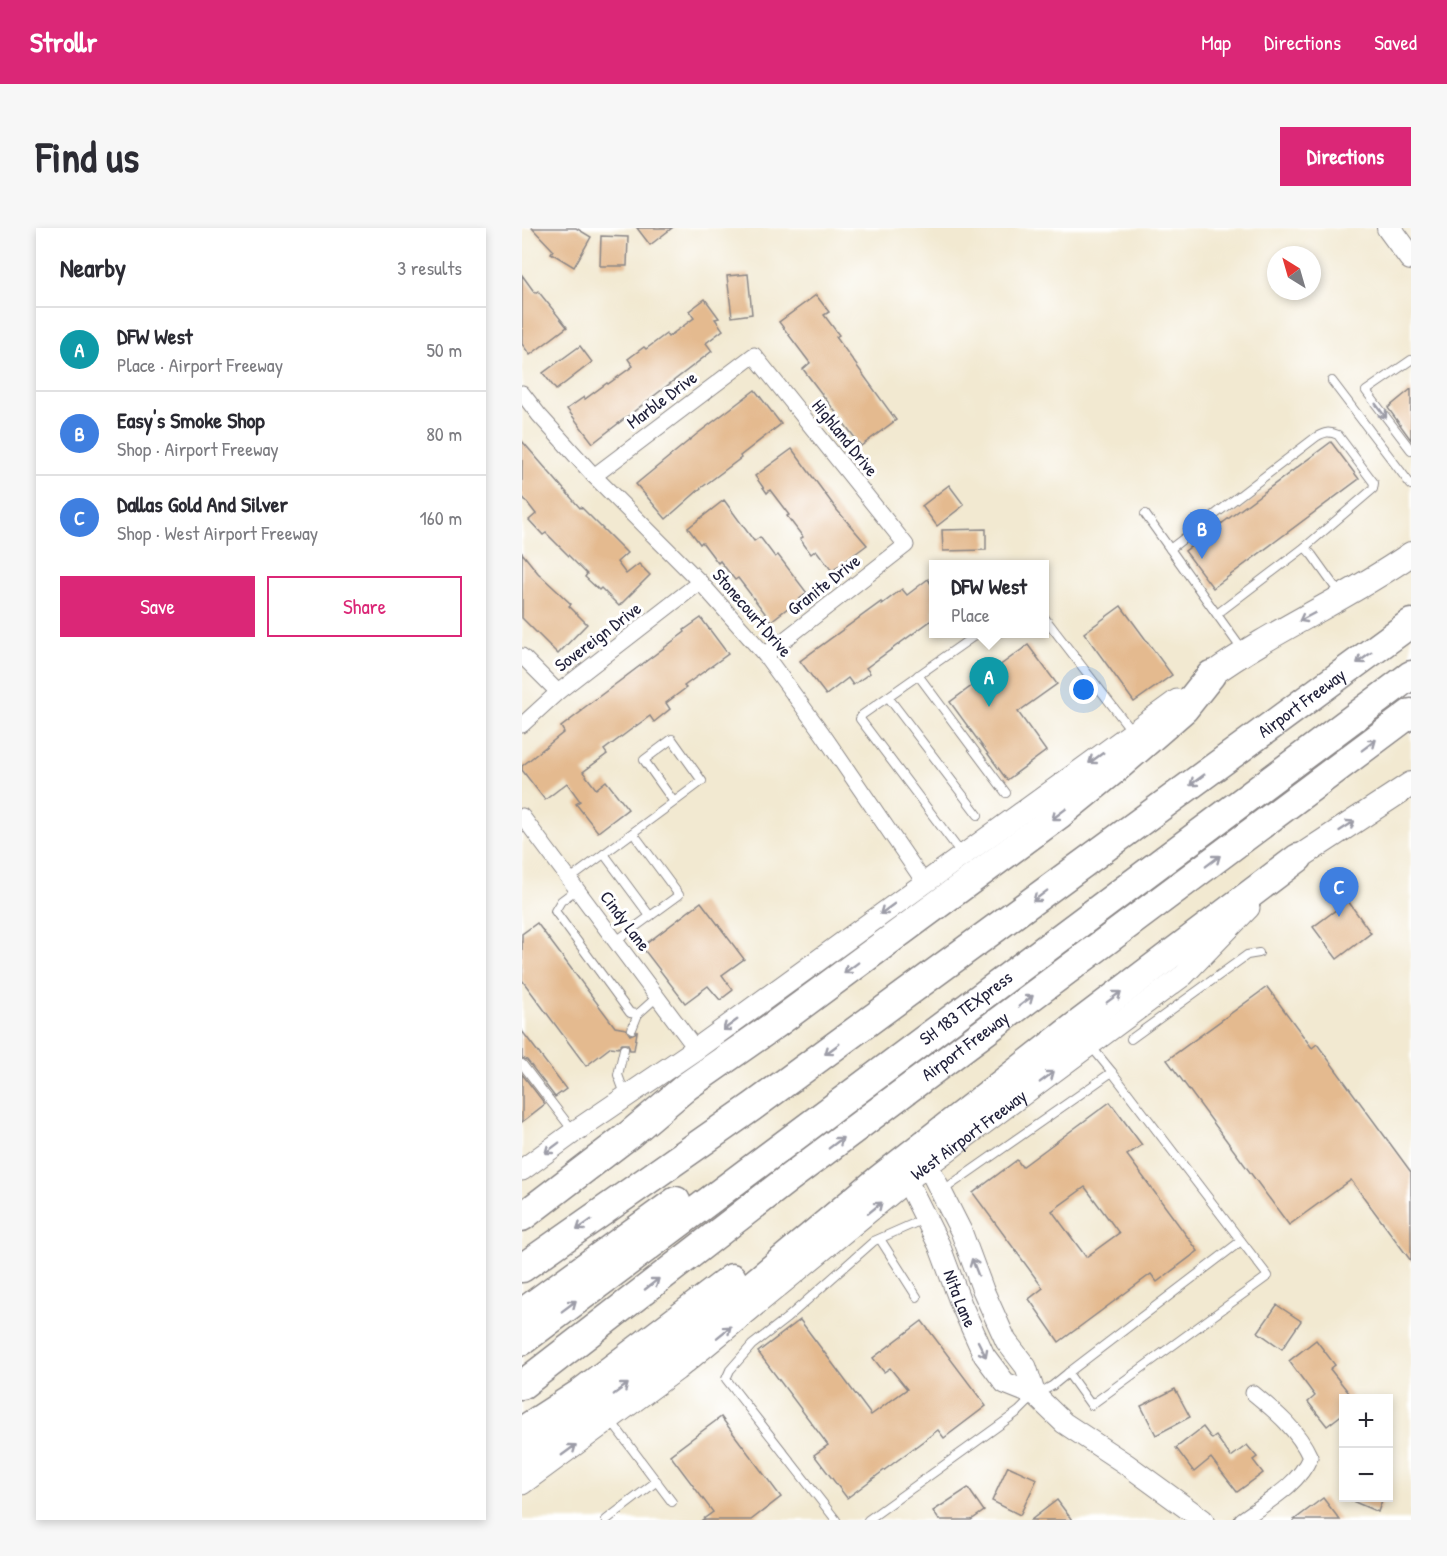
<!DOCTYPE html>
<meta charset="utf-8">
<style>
:root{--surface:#fff;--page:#f7f7f7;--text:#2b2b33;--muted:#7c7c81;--line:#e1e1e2;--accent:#db2777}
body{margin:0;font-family:"Patrick Hand",sans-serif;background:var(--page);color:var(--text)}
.controls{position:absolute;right:18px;bottom:18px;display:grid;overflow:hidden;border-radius:0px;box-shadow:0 3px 9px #0003}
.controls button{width:54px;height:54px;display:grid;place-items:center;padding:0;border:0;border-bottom:2px solid var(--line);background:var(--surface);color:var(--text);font:30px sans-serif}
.compass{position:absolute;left:745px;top:18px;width:54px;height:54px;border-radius:50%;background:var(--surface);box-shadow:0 3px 9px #0003;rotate:323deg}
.you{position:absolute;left:562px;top:462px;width:21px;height:21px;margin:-15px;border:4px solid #fff;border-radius:50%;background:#1a73e8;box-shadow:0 0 0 9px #1a73e833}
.badge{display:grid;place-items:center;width:39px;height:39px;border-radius:50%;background:var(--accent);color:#fff;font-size:20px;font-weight:700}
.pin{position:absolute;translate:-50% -50px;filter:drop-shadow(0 2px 3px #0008)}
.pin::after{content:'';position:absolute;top:32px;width:21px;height:18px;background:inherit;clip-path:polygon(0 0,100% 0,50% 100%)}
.popup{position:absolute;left:407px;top:332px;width:120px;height:78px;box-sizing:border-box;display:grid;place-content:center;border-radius:0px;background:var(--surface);filter:drop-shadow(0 2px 4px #0005);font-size:20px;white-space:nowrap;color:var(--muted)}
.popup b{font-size:22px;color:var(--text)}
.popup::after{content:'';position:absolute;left:50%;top:100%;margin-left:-12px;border:12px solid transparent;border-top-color:var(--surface)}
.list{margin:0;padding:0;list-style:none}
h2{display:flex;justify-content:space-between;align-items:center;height:78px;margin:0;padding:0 24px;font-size:26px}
h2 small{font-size:20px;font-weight:400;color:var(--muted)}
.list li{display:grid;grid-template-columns:39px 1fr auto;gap:18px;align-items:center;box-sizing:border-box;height:84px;padding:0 24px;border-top:2px solid var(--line)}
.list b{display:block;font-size:22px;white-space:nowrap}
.list p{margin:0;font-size:20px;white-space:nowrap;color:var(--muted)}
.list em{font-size:20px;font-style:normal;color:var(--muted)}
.actions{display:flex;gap:12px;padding:18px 24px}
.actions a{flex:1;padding:14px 0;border:2px solid var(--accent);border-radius:0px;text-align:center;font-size:21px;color:var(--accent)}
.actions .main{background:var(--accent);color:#fff}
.map{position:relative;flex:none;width:889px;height:1292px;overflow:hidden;border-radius:0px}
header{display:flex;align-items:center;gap:36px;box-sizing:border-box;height:84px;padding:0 30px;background:var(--accent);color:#fff}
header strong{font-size:28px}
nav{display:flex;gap:33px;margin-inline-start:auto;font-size:21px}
.intro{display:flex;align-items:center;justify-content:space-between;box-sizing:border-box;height:144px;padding:0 36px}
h1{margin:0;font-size:42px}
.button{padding:15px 27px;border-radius:0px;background:var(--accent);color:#fff;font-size:21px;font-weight:700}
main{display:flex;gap:36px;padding:0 36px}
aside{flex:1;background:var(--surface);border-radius:0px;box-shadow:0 3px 9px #0003}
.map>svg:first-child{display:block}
</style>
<header>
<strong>Strollr</strong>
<nav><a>Map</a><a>Directions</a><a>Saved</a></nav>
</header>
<div class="intro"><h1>Find us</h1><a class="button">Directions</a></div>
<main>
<aside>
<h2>Nearby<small>3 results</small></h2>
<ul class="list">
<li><span class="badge" style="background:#0f9aa8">A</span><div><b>DFW West</b><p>Place · Airport Freeway</p></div><em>50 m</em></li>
<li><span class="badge" style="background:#3f7fe0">B</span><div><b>Easy's Smoke Shop</b><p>Shop · Airport Freeway</p></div><em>80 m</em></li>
<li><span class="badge" style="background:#3f7fe0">C</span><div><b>Dallas Gold And Silver</b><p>Shop · West Airport Freeway</p></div><em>160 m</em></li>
</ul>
<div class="actions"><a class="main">Save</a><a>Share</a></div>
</aside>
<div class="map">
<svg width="889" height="1292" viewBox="0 0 889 1292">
<rect width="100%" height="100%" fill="#fff"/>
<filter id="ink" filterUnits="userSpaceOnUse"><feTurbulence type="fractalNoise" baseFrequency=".0167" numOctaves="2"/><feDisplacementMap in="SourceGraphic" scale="12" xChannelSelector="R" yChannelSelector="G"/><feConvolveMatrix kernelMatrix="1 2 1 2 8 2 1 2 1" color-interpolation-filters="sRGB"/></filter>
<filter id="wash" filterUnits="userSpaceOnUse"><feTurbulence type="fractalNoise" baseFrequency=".008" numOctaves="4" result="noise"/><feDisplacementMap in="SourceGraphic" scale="24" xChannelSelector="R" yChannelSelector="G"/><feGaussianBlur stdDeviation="1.35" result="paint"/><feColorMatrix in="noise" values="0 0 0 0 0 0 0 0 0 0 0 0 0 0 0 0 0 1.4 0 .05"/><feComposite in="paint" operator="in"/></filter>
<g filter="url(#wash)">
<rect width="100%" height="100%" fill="#f2e9d1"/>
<g id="blocks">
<!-- building -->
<g fill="#e4ba8f" fill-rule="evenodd">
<path d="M 10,0 L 54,0 L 69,9 L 52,39 L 29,25 L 31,22 Z"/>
<path d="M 115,0 L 150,0 L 128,17 Z"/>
<path d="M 79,8 L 106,9 L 105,38 L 78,38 Z"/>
<path d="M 226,46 L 230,86 L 210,89 L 205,48 Z"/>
<path d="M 0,47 L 13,65 L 16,63 L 45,99 L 8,127 L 0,116 Z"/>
<path d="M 294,67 L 307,84 L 302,87 L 317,107 L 314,109 L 374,192 L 339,218 L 281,141 L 288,135 L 257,94 Z"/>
<path d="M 183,71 L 197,90 L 193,91 L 201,102 L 184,115 L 190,123 L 71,215 L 45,181 L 62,169 L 63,171 L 85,155 L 86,156 L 111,138 L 106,131 L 122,119 L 124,121 L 144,106 L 146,109 L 172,90 L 167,83 Z"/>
<path d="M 58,118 L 70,134 L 34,162 L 21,145 Z"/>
<path d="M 889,161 L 889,212 L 866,180 Z"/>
<path d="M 233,162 L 259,196 L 218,228 L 219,230 L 179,260 L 144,291 L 114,256 L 175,206 Z"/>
<path d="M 0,213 L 58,280 L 59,279 L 105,325 L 95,334 L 104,346 L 117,336 L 128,347 L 97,378 L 79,360 L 77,362 L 63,349 L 65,346 L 24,305 L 21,307 L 7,292 L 14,286 L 0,268 Z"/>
<path d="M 809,214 L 837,251 L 691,360 L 663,323 Z"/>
<path d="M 270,221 L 315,282 L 345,317 L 310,343 L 294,322 L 289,326 L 278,311 L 281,309 L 265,288 L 267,287 L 248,262 L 245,265 L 233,248 Z"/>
<path d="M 427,257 L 442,277 L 415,298 L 400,278 Z"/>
<path d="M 202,272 L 232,313 L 238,309 L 253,329 L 256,327 L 285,365 L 249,393 L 216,350 L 213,352 L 198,333 L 196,335 L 180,314 L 178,316 L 166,300 Z"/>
<path d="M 464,301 L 464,322 L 421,323 L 420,302 Z"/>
<path d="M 0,325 L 16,345 L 49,376 L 47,378 L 65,396 L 36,426 L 0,390 Z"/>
<path d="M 406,351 L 411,359 L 411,391 L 344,440 L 348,445 L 331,457 L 326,450 L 304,467 L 278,433 L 359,374 L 360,376 L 380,361 L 385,367 Z"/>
<path d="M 599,378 L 650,447 L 612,474 L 562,405 Z"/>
<path d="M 179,390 L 206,426 L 162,458 L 164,460 L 144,475 L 148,481 L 132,494 L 128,488 L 107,503 L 82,522 L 85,526 L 61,544 L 74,561 L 84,553 L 106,581 L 76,604 L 54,576 L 58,573 L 45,555 L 23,572 L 0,542 L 0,538 L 42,504 L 39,499 L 60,483 L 59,482 L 163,404 L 162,402 Z"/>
<path d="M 506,417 L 535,456 L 496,484 L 524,523 L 485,552 L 428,474 Z"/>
<path d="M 826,673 L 849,705 L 815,731 L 791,699 Z"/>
<path d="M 179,674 L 222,731 L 200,747 L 211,762 L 198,772 L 186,758 L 163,775 L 120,719 Z"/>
<path d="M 15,695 L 93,799 L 104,801 L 108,807 L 115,804 L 112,822 L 108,822 L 106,816 L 100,816 L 96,820 L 89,819 L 64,838 L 0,752 L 0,706 Z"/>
<path d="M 745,759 L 790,820 L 795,816 L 889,944 L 889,1033 L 829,952 L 767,997 L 645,832 Z"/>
<path d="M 0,803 L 44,861 L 33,869 L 5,832 L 0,830 Z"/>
<path d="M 0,846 L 23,876 L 0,894 Z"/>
<path d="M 588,874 L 620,917 L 605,927 L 676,1023 L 635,1054 L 629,1046 L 537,1114 L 507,1071 L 521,1060 L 451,965 L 495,932 L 500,939 ZM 563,959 L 597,1005 L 564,1029 L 530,983 Z"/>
<path d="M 755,1077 L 779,1093 L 760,1121 L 736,1104 Z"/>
<path d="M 278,1092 L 349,1187 L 385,1161 L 368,1140 L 362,1144 L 351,1130 L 400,1093 L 464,1178 L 422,1210 L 416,1202 L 325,1270 L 292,1227 L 306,1217 L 236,1124 Z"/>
<path d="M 794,1112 L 813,1137 L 808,1141 L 831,1170 L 822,1170 L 822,1185 L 805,1198 L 786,1174 L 793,1168 L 767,1133 Z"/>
<path d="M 653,1161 L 668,1189 L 634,1207 L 619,1178 Z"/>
<path d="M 199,1189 L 259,1269 L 229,1292 L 180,1292 L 191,1284 L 148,1227 Z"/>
<path d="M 681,1199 L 690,1211 L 694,1208 L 709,1229 L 725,1217 L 735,1229 L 731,1232 L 741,1245 L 715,1264 L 689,1230 L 672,1244 L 654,1220 Z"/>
<path d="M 486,1238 L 515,1251 L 498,1287 L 470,1273 Z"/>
<path d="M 446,1260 L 462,1283 L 449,1292 L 417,1292 L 411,1283 Z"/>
<path d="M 821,1269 L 861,1269 L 856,1284 Z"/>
<path d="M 801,1270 L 818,1292 L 772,1292 Z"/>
<path d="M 535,1272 L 550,1292 L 509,1292 Z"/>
</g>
</g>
</g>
<g filter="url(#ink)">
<use href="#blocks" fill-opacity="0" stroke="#8a8686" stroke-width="1.5"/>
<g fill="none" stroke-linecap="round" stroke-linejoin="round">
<defs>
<g id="lane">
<path d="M 889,132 L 844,163 L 889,222"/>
<path d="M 810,153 L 889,257"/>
<path d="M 623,286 L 721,423"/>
<path d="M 648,321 L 794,209 C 803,204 807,203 816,207 L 852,255 L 851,261 L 783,319"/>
<path d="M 695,386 L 783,319 L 790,327 L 818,366"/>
<path d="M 522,389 L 609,502"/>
<path d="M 396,447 L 484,565"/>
<path d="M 366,469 L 456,587"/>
<path d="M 439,625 L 338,491 L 340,487 L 455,406"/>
<path d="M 82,626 L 128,688"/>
<path d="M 48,651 L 152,574 L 122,532 L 150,511 L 180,553 L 152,574"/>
<path d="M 55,661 L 39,673 L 33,683 L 108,785 L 116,786 L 135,769"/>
<path d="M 94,713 L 157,667 L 111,605"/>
<path d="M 110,801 L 116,786"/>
<path d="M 609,811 L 725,727 L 737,725"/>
<path d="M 568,817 L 590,844"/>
<path d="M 102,821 L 96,847 L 103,866"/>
<path d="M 0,836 L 52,904"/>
<path d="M 358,1011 L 395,1069"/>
<path d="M 546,1145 L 719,1013"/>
<path d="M 89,1193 L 150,1274"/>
<path d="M 84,1292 L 135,1253"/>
<path d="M 314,1292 L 204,1151 L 208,1142 L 230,1117 L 265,1090 L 352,1013 L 402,991"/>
<path d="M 346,1292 L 497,1183 L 513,1167 L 530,1158 L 546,1145 L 569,1177 L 746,1048 L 590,844 L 420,963"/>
</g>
<g id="street">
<path d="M 0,165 L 17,187 L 72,248 L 178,354 L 243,427 L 300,505 L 402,654"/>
<path d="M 72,248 L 232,127 L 384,317 L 243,427"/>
<path d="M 0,428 L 36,464"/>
<path d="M 0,497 L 36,464 L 178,354"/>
<path d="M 0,588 L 174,821"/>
<path d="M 720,1292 C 744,1274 776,1258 788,1229 C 776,1202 754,1184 731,1165"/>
</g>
<g id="secondary">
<path d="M 406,938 L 439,1003 L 461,1062 L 484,1113 L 504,1139 L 513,1167"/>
<path d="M 0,942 L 52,904 L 174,821 L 655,472"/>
<path id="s1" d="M 385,953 L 417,1017 L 439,1076 L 462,1127 L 483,1155 L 513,1167 L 542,1195 L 604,1236 L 681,1292"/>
<path id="s2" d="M 0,1256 L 155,1142 L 385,953 L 662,747 L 727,680"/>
</g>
<g id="primary">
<path d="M 867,0 L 889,30"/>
<path d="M 689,447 C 753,401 825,371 889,326"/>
<path d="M 776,630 L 889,556"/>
</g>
<g id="highway">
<path d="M 0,989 L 107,907 L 165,858 L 254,796 L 538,586 L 592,542 L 662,481 L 689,447"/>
<path id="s3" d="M 0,1040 L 230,879 L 889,395"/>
<path d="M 0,1085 L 154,973"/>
<path id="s4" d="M 0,1113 L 889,447"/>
<path id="s5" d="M 0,1157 L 267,950 L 889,485"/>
<path d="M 0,1203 L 57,1166 L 210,1050"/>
<path d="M 0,1231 L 71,1181 L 191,1090 L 359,950 L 546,804 L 776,630"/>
</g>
</defs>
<!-- lane casing -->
<use href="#lane" stroke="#8a8686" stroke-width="10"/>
<!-- street casing -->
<use href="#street" stroke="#8a8686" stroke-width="17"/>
<!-- secondary casing -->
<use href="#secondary" stroke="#8a8686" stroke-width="23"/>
<!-- primary casing -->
<use href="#primary" stroke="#8a8686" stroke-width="26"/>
<!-- highway casing -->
<use href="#highway" stroke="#8a8686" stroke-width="31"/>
<!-- lane -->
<use href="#lane" stroke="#fff" stroke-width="8"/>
<!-- street -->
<use href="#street" stroke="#fff" stroke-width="15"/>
<!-- secondary -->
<use href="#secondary" stroke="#fff" stroke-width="21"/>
<!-- primary -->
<use href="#primary" stroke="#fff" stroke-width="24"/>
<!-- highway -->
<use href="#highway" stroke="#fff" stroke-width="28"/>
</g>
<!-- one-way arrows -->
<defs><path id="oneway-shaft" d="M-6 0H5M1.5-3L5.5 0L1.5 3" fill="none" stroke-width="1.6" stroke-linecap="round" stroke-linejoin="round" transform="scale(1.5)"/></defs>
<g stroke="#9c9ca7">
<use href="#oneway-shaft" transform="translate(859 183) rotate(53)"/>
<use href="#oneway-shaft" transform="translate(785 389) rotate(152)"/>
<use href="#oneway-shaft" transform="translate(842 430) rotate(144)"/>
<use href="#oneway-shaft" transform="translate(847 517) rotate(-37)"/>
<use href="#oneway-shaft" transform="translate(574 530) rotate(144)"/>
<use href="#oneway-shaft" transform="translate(675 552) rotate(143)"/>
<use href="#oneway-shaft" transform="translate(537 586) rotate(143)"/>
<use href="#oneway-shaft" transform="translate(825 598) rotate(-33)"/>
<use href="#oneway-shaft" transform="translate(691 633) rotate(-37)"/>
<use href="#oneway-shaft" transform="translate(518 668) rotate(143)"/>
<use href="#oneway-shaft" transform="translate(365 681) rotate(144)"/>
<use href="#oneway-shaft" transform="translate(329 740) rotate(143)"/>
<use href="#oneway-shaft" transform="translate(592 769) rotate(-37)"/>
<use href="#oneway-shaft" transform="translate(504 773) rotate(-37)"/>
<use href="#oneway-shaft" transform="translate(208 797) rotate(144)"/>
<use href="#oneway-shaft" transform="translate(310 821) rotate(144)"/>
<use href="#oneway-shaft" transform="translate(525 849) rotate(-37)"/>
<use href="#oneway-shaft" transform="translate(314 915) rotate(-37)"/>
<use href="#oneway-shaft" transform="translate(30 920) rotate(143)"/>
<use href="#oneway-shaft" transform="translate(353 980) rotate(-39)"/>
<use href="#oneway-shaft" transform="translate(62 997) rotate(145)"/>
<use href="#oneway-shaft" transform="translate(453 1039) rotate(-111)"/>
<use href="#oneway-shaft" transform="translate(130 1056) rotate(-38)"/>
<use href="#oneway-shaft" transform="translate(47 1078) rotate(-37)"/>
<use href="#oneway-shaft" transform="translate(202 1104) rotate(-39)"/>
<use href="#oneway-shaft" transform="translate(460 1121) rotate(63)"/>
<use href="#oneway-shaft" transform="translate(99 1161) rotate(-37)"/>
<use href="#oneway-shaft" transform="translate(47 1222) rotate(-36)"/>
</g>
</g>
<g text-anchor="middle" stroke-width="6" stroke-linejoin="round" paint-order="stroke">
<!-- street labels -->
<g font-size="18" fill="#22223b" stroke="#fff">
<text transform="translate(140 172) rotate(-37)" y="6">Marble Drive</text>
<text transform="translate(323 210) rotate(51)" y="6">Highland Drive</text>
<text transform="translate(302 357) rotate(-38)" y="6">Granite Drive</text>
<text transform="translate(230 385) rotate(49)" y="6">Stonecourt Drive</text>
<text transform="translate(76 409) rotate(-37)" y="6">Sovereign Drive</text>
<text dy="6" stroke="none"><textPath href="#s3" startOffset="963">Airport Freeway</textPath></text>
<text transform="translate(103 693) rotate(53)" y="6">Cindy Lane</text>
<text dy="6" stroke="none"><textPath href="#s4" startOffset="555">SH 183 TEXpress</textPath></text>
<text dy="6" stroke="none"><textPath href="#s5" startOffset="558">Airport Freeway</textPath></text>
<text dy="6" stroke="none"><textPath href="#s2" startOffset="567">West Airport Freeway</textPath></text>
<text dy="6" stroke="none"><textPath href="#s1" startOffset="129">Nita Lane</textPath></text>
</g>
</g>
</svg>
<div class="controls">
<button>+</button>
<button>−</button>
</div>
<svg class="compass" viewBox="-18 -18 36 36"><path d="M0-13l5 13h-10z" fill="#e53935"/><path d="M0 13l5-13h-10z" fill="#7c7c81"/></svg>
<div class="you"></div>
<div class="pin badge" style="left:467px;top:479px;background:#0f9aa8">A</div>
<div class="popup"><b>DFW West</b>Place</div>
<div class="pin badge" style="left:680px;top:331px;background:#3f7fe0">B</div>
<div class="pin badge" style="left:817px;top:689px;background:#3f7fe0">C</div>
</div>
</main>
